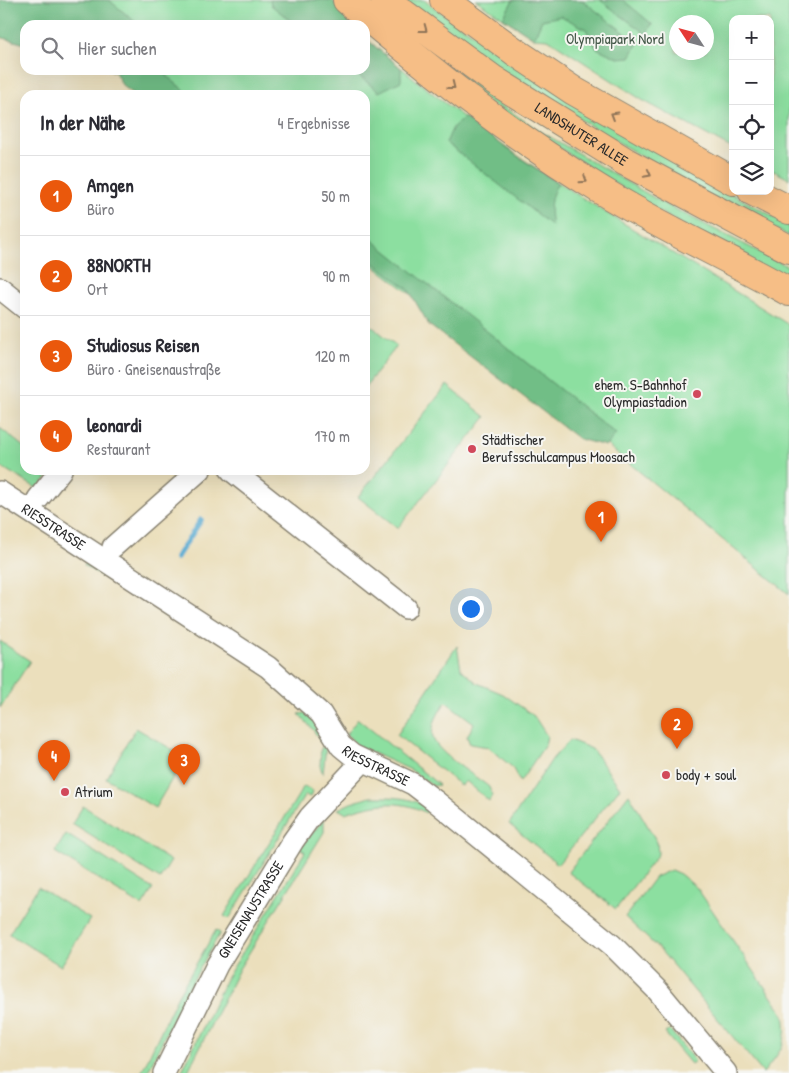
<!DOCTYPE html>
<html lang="de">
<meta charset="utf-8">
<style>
:root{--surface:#fff;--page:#f2f2f3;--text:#2b2b33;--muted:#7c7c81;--line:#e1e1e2;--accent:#ea580c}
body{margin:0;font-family:"Patrick Hand",sans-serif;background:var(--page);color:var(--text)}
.controls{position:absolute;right:15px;top:15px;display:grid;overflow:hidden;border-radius:10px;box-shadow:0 5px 20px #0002}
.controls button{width:45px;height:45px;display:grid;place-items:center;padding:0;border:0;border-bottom:1px solid var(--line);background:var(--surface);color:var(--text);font:25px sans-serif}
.compass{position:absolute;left:669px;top:15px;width:45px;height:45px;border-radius:50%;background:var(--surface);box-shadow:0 5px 20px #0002;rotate:306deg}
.you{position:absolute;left:470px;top:608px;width:18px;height:18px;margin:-12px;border:4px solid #fff;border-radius:50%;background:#1a73e8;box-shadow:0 0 0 8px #1a73e833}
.badge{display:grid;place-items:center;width:32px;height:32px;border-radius:50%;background:var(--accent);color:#fff;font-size:16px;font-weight:700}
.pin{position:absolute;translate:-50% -41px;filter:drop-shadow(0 1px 2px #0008)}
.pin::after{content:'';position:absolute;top:26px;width:18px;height:15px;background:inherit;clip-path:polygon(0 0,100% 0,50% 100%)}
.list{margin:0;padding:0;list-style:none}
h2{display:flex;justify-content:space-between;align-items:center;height:65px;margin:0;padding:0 20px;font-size:21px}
h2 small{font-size:16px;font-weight:400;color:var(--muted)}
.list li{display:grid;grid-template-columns:32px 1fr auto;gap:15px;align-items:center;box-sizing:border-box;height:80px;padding:0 20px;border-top:1px solid var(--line)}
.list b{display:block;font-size:19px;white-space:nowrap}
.list p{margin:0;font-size:16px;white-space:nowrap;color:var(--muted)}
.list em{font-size:16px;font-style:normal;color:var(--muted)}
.icon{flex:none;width:28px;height:28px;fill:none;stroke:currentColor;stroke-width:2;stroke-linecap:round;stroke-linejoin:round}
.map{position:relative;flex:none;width:789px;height:1073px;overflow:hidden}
.search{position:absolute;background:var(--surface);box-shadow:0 5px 20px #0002;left:20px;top:20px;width:350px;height:55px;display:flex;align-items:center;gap:12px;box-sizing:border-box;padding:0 18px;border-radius:15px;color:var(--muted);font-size:19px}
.panel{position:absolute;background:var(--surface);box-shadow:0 5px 20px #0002;left:20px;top:90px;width:350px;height:385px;border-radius:15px}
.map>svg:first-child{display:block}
</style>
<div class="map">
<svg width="789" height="1073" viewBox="0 0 789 1073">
<rect width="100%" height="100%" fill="#f6f6f2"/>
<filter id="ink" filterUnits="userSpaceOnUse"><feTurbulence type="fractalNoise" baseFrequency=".02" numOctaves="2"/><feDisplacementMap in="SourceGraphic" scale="10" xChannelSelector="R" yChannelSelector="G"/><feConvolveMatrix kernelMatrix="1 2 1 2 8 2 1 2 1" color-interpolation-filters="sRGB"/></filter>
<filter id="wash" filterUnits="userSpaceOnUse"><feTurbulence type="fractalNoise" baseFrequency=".0096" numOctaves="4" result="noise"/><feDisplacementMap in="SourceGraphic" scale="20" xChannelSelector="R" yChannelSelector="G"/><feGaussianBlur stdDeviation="1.12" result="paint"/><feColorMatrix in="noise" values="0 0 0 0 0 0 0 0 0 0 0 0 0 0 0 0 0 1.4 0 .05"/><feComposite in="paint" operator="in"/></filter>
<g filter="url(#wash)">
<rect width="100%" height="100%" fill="#ebdfbc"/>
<!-- green -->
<g fill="#8cdfa0" stroke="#5c8566" fill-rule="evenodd">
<path d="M 35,0 L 332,0 L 350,25 L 65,25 Z"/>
<path d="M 403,0 L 424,0 L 450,19 L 707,180 L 789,225 L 789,236 L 701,192 L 511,78 Z"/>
<path d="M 476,0 L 789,0 L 789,179 L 770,169 L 770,19 L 733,19 L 733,149 L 642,100 L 548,39 L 534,38 ZM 676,22 L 706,22 L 706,52 L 676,52 Z"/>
<path d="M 408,33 L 478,81 L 485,95 L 540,131 L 663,203 L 789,267 L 789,284 L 658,211 L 485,100 Z"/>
<path d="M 365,38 C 413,78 463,119 515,154 C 604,214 698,267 789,325 L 789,594 L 591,432 L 365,259 L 365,95 L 151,95 L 119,70 L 365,70 Z"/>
<path d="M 365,321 L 397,346 L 365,387 Z"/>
<path d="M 447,385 L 486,417 L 398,528 L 358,497 Z"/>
<path d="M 0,428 L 25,448 L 25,470 L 53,470 L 38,489 L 0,466 Z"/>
<path d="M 87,560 L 133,590 L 130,595 L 84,565 Z"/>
<path d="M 0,641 L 30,661 L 0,708 Z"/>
<path d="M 457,646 L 461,669 L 477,683 L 503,694 L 534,716 L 547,736 L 545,745 L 520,782 L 512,767 L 488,747 L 470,744 L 467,737 L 474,723 L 446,702 C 439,711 430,726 433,738 C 438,754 476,776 489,787 L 492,795 L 489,801 L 466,781 L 461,786 L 397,735 Z"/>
<path d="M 306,713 L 316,724 L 324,738 L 320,741 L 314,731 L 299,714 Z"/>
<path d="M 358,719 L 439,785 L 433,786 L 411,770 L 359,747 L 346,734 Z"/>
<path d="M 136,728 L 185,757 L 155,808 L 106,778 Z"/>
<path d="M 570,740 L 592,749 L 620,788 L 558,864 L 509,824 L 553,758 Z"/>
<path d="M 326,746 L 323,774 L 320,766 L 321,748 Z"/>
<path d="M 304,786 L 313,791 L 310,797 L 305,795 L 229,919 L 224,916 Z"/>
<path d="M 629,794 L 657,842 L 658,854 L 616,909 L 568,872 Z"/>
<path d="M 370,797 C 391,797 412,796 429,809 L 426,813 C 400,798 372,804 345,813 L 338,809 L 351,803 Z"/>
<path d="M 83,806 L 171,861 L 160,879 L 72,824 Z"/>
<path d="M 324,819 L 324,832 L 239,969 L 187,1073 L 181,1073 L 226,979 L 305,852 L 300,848 Z"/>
<path d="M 66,834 L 153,889 L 142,906 L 55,852 Z"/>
<path d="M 671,870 L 680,874 L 697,888 L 784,1015 C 789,1043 780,1052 763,1073 L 661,951 L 625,917 L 655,877 Z"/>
<path d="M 38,887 L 90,919 L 61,966 L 9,934 Z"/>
<path d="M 216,930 L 220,933 L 183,998 L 147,1073 L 141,1073 L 178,995 Z"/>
<path d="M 670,1030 L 695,1061 L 691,1064 L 665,1033 Z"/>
</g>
<!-- forest -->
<g fill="#71be86" stroke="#4e7458">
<path d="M 0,0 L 109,0 L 139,25 L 25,25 L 25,44 L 0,37 Z"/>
<path d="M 270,0 L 332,0 L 345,13 L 350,25 L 296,25 L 271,5 Z"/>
<path d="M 513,0 L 582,0 L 638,43 L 630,57 L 618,58 L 596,48 L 586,29 L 561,16 L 542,20 L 534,38 L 503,18 Z"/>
<path d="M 600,0 L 623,0 L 652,24 L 646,34 Z"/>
<path d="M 365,38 L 401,68 L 401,81 L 379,92 L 352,70 L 365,70 Z"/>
<path d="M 110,70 L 164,70 L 168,77 L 190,95 L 135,95 L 122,85 L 115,72 Z"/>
<path d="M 465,117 L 513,153 L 558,183 C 549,197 549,209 552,226 L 446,143 L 453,127 Z"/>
<path d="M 365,234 L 616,434 L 606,446 L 579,439 L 429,325 L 408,289 L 365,256 Z"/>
</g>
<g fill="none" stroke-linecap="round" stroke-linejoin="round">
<!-- stream -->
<path stroke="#54a9d0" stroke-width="5.5" d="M 176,558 L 201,520"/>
</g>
</g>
<g filter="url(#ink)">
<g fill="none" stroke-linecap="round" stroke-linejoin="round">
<defs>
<g id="minor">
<path d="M 0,288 L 25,308"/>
<path d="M 231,470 L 406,608"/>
<path id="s1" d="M 0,492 L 268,667 L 321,714 L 341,746 L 352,755 L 413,784 L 434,800 L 612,945 L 658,991 L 726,1073"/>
<path d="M 38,499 L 61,470"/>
<path d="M 113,547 L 200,470"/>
<path id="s2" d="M 164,1073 L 217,965 L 293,841 L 310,817 L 362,762"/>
</g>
<g id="highway">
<path d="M 347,0 C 427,68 509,134 599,189 C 660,227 726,256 789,292"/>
<path id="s3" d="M 385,0 L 494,80 L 626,162 L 789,249"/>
<path d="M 444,0 L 514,51 L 574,91 L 733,181"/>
<path d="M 752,191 L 789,210"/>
</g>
</defs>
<!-- minor casing -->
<use href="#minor" stroke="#8b8574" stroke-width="24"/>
<!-- highway casing -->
<use href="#highway" stroke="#8b8574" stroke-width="30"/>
<!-- minor -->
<use href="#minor" stroke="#fff" stroke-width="21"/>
<!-- highway -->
<use href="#highway" stroke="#f6be86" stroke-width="28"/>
</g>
<!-- one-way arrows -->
<defs><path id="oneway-chevron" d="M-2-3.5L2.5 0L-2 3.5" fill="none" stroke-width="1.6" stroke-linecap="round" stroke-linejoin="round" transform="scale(1.25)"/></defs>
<g stroke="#907458">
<use href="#oneway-chevron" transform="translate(424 29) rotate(37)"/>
<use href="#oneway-chevron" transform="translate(452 86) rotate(38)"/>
<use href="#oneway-chevron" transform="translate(614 115) rotate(-149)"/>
<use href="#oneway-chevron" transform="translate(648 174) rotate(28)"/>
<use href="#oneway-chevron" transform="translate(584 180) rotate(33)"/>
</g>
</g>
<!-- markers -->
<g fill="#d1495b" stroke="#f6f6f2" stroke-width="2">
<circle cx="697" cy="394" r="5"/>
<circle cx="472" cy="449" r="5"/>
<circle cx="666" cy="775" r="5"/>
<circle cx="65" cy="792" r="5"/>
</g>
<g text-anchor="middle" stroke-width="4" stroke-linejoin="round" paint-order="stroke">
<!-- park labels -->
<g font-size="15" fill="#435848" stroke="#f6f6f2">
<text x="615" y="44">Olympiapark Nord</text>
</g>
<!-- street labels -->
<g font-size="15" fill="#2b2b2b" stroke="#f6f6f2">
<text dy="5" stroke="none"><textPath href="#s3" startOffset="238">LANDSHUTER ALLEE</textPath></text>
<text dy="5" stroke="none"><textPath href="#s1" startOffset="64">RIESSTRASSE</textPath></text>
<text dy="5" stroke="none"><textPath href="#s1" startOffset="469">RIESSTRASSE</textPath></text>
<text dy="5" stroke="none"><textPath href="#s2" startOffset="185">GNEISENAUSTRASSE</textPath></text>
</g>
<!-- poi labels -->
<g font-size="15" fill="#2b2b2b" stroke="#f6f6f2" text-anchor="start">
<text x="687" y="390" text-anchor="end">ehem. S-Bahnhof<tspan x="687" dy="17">Olympiastadion</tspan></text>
<text x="482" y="445">Städtischer<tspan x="482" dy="17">Berufsschulcampus Moosach</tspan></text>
<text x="676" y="780">body + soul</text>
<text x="75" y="797">Atrium</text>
</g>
</g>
</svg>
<div class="controls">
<button>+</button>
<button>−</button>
<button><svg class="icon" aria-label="locate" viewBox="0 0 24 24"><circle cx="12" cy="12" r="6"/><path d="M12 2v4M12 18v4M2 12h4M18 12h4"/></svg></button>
<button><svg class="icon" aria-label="layers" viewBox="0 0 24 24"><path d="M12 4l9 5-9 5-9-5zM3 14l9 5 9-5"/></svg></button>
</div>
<svg class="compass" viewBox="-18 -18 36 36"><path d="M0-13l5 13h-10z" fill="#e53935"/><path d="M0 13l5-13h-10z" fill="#7c7c81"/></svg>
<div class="you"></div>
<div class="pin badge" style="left:601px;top:542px">1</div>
<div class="pin badge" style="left:677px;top:749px">2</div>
<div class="pin badge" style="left:184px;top:785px">3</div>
<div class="pin badge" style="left:54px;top:781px">4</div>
<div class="search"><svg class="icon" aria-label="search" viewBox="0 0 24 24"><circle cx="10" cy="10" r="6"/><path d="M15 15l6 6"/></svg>Hier suchen</div>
<section class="panel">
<h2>In der Nähe<small>4 Ergebnisse</small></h2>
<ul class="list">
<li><span class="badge">1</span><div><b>Amgen</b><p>Büro</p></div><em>50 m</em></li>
<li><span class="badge">2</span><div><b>88NORTH</b><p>Ort</p></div><em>90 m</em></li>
<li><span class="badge">3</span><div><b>Studiosus Reisen</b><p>Büro · Gneisenaustraße</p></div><em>120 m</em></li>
<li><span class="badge">4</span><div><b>leonardi</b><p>Restaurant</p></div><em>170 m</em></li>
</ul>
</section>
</div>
